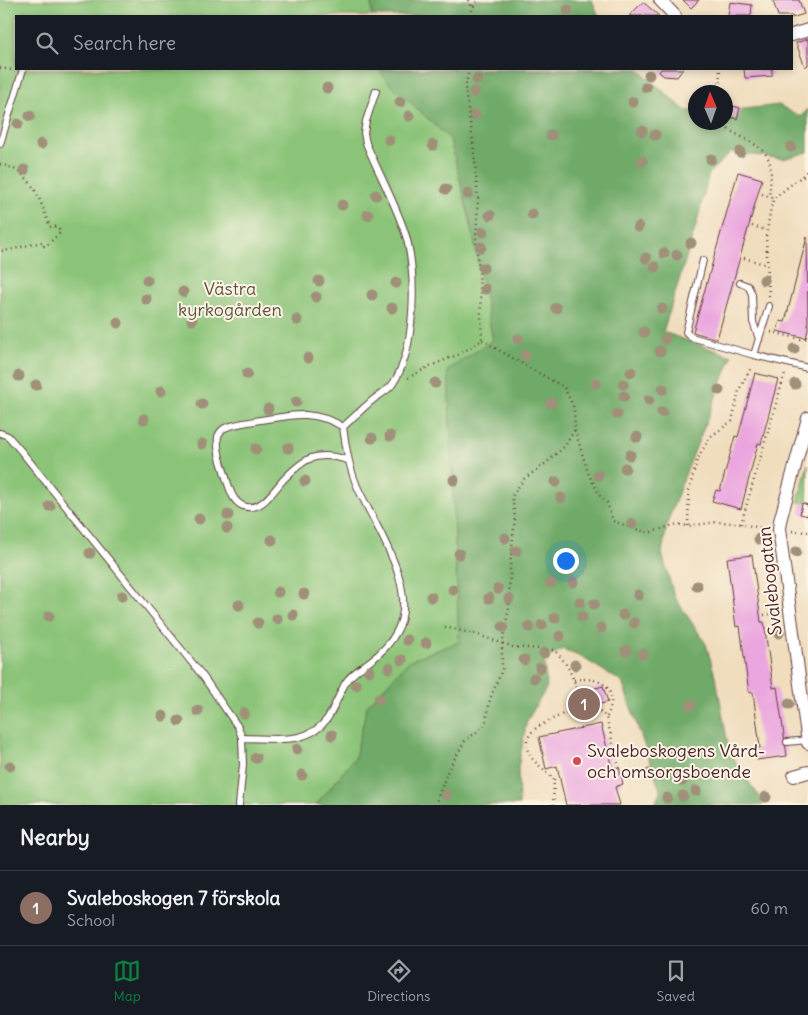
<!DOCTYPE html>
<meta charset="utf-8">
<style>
:root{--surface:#171b24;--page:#20242c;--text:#f1f3f6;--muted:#9ea1a6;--line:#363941;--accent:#0b8043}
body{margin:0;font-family:Delius,sans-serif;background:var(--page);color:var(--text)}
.compass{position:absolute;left:688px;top:85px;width:45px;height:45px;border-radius:50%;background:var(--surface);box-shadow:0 2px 8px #0003;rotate:358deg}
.you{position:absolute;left:565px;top:560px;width:18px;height:18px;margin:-12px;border:4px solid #fff;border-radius:50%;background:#1a73e8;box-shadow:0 0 0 8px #1a73e833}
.badge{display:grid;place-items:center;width:32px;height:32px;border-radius:50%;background:var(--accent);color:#fff;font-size:16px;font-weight:700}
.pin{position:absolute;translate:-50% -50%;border:2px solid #fff;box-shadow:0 1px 5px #0006}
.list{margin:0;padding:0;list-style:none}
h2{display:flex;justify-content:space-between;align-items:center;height:65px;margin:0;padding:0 20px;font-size:21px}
h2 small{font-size:16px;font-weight:400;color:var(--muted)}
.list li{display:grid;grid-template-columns:32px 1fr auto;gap:15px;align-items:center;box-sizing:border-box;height:75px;padding:0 20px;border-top:1px solid var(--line)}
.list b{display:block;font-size:19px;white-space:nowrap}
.list p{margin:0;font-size:16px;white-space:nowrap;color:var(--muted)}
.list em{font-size:16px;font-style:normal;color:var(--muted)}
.icon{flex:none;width:28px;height:28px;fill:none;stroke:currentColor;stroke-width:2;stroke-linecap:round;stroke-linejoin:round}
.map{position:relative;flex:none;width:808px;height:805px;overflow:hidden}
.search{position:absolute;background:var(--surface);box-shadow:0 2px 8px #0003;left:15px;right:15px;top:15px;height:55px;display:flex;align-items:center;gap:12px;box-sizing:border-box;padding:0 18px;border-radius:0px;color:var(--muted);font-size:19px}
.sheet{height:140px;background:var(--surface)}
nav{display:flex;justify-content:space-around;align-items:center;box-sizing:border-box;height:70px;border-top:1px solid var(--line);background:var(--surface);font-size:14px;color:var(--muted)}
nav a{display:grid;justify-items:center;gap:2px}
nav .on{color:var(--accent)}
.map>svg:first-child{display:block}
</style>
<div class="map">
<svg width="808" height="805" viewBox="0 0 808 805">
<rect width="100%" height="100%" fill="#fcf5e5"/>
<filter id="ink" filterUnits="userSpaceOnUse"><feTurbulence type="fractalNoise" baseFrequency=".02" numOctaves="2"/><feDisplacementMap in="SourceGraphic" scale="10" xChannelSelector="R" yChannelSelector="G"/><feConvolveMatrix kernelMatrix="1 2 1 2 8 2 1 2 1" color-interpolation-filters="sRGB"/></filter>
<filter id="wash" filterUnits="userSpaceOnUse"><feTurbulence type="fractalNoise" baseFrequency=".0096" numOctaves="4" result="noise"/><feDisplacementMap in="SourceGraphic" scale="20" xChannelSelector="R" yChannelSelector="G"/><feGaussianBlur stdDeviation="1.12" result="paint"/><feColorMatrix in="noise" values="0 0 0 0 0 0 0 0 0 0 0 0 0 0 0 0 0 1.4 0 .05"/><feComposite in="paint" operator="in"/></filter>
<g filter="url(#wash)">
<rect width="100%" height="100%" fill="#f0ddbd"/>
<!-- green -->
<g fill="#8bc478" stroke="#6a7252">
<path d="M 0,0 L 371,0 L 372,16 L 16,16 L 16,69 L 380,69 L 385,79 L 450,139 L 470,220 L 493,340 L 448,370 L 459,642 L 410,660 L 367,706 L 355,758 L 316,805 L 0,805 Z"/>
<path d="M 808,464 L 807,503 L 798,502 Z"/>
</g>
<!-- forest -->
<g fill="#70aa68" stroke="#5d644a">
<path d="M 371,0 L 592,0 L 599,16 L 372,16 Z"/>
<path d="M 380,69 L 638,69 L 686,111 L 695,111 L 696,122 L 726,122 L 726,111 L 779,105 L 800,117 L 808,109 L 808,152 L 783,159 L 731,152 L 709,173 L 696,226 L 663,332 L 732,356 L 680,488 L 667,524 L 662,553 L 674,596 L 706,644 L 717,683 L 729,751 L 746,778 L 762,800 L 763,805 L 655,805 L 660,790 L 622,682 L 583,658 L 562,649 L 544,661 L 547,687 L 527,721 L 518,767 L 519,805 L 316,805 L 355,758 L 367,706 L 410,660 L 459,642 L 448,370 L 493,340 L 470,220 L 450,139 L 385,79 Z"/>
</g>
<g id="blocks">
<!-- building -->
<g fill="#eba6df">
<path d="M 683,0 L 699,0 L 691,8 Z"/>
<path d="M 778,0 L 799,0 L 804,14 L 792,18 L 792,16 L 778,16 L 773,1 Z"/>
<path d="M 643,2 L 659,16 L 629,16 Z"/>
<path d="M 730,2 L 752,5 L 751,16 L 728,16 Z"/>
<path d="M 808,39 L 808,65 L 805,67 L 796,43 Z"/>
<path d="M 661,69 L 683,69 L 677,77 L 664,76 L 659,72 Z"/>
<path d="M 744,69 L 772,69 L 772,76 L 745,78 Z"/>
<path d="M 733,106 L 740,108 L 737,119 L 730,117 Z"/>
<path d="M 738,172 L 762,179 L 717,339 L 693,332 Z"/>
<path d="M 807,237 L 808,329 L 806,338 L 777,331 L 780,321 L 785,322 Z"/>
<path d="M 755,373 L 778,379 L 761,444 L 758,443 L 741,509 L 712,501 L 716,490 L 720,491 L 735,436 L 738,437 Z"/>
<path d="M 802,503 L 808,505 L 808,516 L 800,514 Z"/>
<path d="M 752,555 L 761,622 L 764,622 L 773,688 L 777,687 L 787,756 L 757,760 L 756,748 L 760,748 L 753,692 L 749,693 L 740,626 L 736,627 L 727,558 Z"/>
<path d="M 603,686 L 608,702 L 597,705 L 593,689 Z"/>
<path d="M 601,724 L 612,768 L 619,767 L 623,784 L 615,787 L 620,805 L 566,805 L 557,766 L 546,769 L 539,737 Z"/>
</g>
</g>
</g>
<g filter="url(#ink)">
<use href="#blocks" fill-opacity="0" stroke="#633c41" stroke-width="1"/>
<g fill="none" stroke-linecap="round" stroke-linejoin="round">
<defs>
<g id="lane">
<path d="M 0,144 L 23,69"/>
<path d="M 703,260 L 686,332 L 691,337 L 754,355"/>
<path d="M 740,283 L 748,286 L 752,294 L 753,322 L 759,339"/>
<path d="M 769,306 L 754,355 L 808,368"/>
<path d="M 343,427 C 332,420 319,416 306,415 C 295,414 235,423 225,428 C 222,429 220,432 218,436 C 216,452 224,469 228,484 C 231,493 234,502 243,506 C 262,513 274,489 285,478 C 292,471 300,463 309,459 C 321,454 335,456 347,460"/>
<path d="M 0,433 L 8,436 L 21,451 L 202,675 L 238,727 L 242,738"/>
<path d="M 787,742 L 808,740"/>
<path d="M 239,805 L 243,765 L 242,738 C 271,738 308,746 327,719 C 335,707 339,694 346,682 C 352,673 361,668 369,662 C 380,654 391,643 397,631 C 420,588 374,525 357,486 C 349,467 346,448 343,427 C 353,418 363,408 374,399 C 379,395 387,391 392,385 C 416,352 418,268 404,230 C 394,201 378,172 366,143 L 364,133 L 366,121 L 376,91"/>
</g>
<g id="street">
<path d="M 660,0 L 675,16"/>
<path d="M 792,35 L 808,30"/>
<path d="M 808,418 L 780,521 L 779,529 L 808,743"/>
<path d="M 794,776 L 808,772"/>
</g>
</defs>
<!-- lane casing -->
<use href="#lane" stroke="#633c41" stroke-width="8"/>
<!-- street casing -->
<use href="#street" stroke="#633c41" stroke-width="14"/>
<!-- path -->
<g stroke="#633c41" stroke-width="2.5" stroke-dasharray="1 4" stroke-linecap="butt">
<path d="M 469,0 L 472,8"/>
<path d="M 472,16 L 472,8 L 478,0"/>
<path d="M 0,68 L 13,70"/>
<path d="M 719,92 L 720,69"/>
<path d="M 721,122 C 727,130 733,132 740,136 C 773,153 773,160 769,196"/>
<path d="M 0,164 C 34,172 39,199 50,227 L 54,226 L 59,228 L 60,233 L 47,245 L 44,246 L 42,242 L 9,250 L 0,251"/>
<path d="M 802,176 L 808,170"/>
<path d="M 762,194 L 774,198"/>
<path d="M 752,226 L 766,230"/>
<path d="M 744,258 L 768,265"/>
<path d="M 769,296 L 766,237 L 771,207 L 774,198 L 801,177 L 808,175"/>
<path d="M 771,332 L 801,339 L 808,338"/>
<path d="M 408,378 L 430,366 L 460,354 L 482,340 L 479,268 L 476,243 L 478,199 L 473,141 L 465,90 L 469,69"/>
<path d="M 575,430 L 588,473 L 600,496 L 607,503 L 613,521 L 648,533 L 677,524 L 688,526 L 718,522 L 736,523 L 766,529"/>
<path d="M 741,524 L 785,373"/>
<path d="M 688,526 L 689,490 L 697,460 L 710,437 L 732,421 L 739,390 L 752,366"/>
<path d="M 792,531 L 808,532"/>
<path d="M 764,615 L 777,613"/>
<path d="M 445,627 L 478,635 L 513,647 L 554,650 C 571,666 577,686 581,708"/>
<path d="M 574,680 C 602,675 621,690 606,718"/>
<path d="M 435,805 L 448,770 L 465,741 L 483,727 L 486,721 L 490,699 L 502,670 L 502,645 L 509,608 L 510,567 L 515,518 L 512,496 L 524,479 L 546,463 L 565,446 L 575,429 L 574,408 L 564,387 L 533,370 L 482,340"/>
<path d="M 553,805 L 554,779 L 533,760 L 526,747 C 526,742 528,737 531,733 C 537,726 547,722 555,718 C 571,710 596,698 607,720 L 618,763"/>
</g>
<!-- lane -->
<use href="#lane" stroke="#fff" stroke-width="6"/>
<!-- street -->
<use href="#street" stroke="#fff" stroke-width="12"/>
</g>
<!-- trees -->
<g fill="#a09079">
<circle cx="568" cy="10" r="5.5"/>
<circle cx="649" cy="75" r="5.5"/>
<circle cx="477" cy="80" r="5.5"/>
<circle cx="646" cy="87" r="5.5"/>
<circle cx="327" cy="88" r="5.5"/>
<circle cx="474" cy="92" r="5.5"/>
<circle cx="400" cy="102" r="5.5"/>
<circle cx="633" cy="102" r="5.5"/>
<circle cx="475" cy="115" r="5.5"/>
<circle cx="30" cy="116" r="5.5"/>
<circle cx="409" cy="116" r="5.5"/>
<circle cx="18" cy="124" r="5.5"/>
<circle cx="642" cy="131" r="5.5"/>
<circle cx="551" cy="135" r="5.5"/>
<circle cx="655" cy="135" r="5.5"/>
<circle cx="389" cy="140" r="5.5"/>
<circle cx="41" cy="144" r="5.5"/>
<circle cx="433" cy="145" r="5.5"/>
<circle cx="791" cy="147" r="5.5"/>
<circle cx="740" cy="152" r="5.5"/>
<circle cx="711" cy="159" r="5.5"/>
<circle cx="642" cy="161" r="5.5"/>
<circle cx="24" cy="170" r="5.5"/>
<circle cx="446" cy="189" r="5.5"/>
<circle cx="468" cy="194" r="5.5"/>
<circle cx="376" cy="195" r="5.5"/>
<circle cx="342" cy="205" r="5.5"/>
<circle cx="532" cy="214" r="5.5"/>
<circle cx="368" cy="215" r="5.5"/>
<circle cx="490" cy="215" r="5.5"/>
<circle cx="638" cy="227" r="5.5"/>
<circle cx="483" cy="232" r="5.5"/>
<circle cx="691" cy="243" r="5.5"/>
<circle cx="481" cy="247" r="5.5"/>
<circle cx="664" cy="253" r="5.5"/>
<circle cx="677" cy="255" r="5.5"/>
<circle cx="646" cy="258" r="5.5"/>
<circle cx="655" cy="267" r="5.5"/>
<circle cx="483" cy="268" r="5.5"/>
<circle cx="147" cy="280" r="5.5"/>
<circle cx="764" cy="280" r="5.5"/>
<circle cx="319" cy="281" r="5.5"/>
<circle cx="396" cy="283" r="5.5"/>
<circle cx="485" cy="289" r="5.5"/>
<circle cx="183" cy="292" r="5.5"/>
<circle cx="372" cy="295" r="5.5"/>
<circle cx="316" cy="297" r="5.5"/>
<circle cx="146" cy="299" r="5.5"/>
<circle cx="392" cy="308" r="5.5"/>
<circle cx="556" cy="308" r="5.5"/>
<circle cx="662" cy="309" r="5.5"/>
<circle cx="192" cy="320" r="5.5"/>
<circle cx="297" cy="320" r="5.5"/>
<circle cx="118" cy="323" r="5.5"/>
<circle cx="644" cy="332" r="5.5"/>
<circle cx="518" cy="339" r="5.5"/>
<circle cx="665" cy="339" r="5.5"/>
<circle cx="794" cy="349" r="5.5"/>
<circle cx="660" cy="351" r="5.5"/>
<circle cx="525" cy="355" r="5.5"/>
<circle cx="308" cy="358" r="5.5"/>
<circle cx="631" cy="372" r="5.5"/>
<circle cx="247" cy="374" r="5.5"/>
<circle cx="19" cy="376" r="5.5"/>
<circle cx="435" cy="383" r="5.5"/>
<circle cx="596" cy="383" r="5.5"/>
<circle cx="623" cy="384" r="5.5"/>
<circle cx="795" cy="384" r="5.5"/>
<circle cx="36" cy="385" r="5.5"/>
<circle cx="663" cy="389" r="5.5"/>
<circle cx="719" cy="390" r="5.5"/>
<circle cx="161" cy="391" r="5.5"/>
<circle cx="624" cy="396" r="5.5"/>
<circle cx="649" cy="400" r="5.5"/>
<circle cx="296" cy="402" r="5.5"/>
<circle cx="551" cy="403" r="5.5"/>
<circle cx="202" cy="404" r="5.5"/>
<circle cx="268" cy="409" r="5.5"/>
<circle cx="662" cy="412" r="5.5"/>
<circle cx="617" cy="414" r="5.5"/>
<circle cx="144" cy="419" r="5.5"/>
<circle cx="390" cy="436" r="5.5"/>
<circle cx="637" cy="437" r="5.5"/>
<circle cx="372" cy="438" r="5.5"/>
<circle cx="202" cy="444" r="5.5"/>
<circle cx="288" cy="448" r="5.5"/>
<circle cx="256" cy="449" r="5.5"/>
<circle cx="630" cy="455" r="5.5"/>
<circle cx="625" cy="468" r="5.5"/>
<circle cx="598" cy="475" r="5.5"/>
<circle cx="454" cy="480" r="5.5"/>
<circle cx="305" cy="481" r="5.5"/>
<circle cx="556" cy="482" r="5.5"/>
<circle cx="561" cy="498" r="5.5"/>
<circle cx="50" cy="506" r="5.5"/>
<circle cx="228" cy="515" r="5.5"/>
<circle cx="199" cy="519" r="5.5"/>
<circle cx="632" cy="524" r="5.5"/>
<circle cx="227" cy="528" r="5.5"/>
<circle cx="505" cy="538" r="5.5"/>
<circle cx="759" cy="539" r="5.5"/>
<circle cx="272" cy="540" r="5.5"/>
<circle cx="516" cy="551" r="5.5"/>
<circle cx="796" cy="552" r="5.5"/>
<circle cx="90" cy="553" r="5.5"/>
<circle cx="459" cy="554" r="5.5"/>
<circle cx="573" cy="582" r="5.5"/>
<circle cx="551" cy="583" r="5.5"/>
<circle cx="697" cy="586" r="5.5"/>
<circle cx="498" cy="589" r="5.5"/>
<circle cx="453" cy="590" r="5.5"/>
<circle cx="278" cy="592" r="5.5"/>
<circle cx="304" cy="594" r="5.5"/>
<circle cx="638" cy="595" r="5.5"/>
<circle cx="122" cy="596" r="5.5"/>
<circle cx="431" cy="597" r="5.5"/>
<circle cx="489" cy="598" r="5.5"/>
<circle cx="509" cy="599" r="5.5"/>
<circle cx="580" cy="602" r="5.5"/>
<circle cx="594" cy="604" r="5.5"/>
<circle cx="239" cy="605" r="5.5"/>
<circle cx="293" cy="615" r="5.5"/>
<circle cx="623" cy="615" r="5.5"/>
<circle cx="49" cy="616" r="5.5"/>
<circle cx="582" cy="617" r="5.5"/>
<circle cx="555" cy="618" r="5.5"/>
<circle cx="277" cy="619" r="5.5"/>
<circle cx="258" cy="623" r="5.5"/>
<circle cx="634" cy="623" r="5.5"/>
<circle cx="542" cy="625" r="5.5"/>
<circle cx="503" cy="627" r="5.5"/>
<circle cx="529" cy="627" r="5.5"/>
<circle cx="601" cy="628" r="5.5"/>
<circle cx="779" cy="633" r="5.5"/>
<circle cx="560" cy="636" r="5.5"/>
<circle cx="407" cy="640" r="5.5"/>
<circle cx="426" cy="643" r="5.5"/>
<circle cx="626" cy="651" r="5.5"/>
<circle cx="544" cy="653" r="5.5"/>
<circle cx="643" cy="654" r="5.5"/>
<circle cx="402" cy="660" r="5.5"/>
<circle cx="524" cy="660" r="5.5"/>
<circle cx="575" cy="665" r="5.5"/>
<circle cx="389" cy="668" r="5.5"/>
<circle cx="540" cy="668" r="5.5"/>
<circle cx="369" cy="671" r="5.5"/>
<circle cx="534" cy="678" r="5.5"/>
<circle cx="356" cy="685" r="5.5"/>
<circle cx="379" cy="699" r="5.5"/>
<circle cx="789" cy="704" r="5.5"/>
<circle cx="691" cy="705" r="5.5"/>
<circle cx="198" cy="711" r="5.5"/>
<circle cx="244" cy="713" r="5.5"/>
<circle cx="163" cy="716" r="5.5"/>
<circle cx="179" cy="721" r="5.5"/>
<circle cx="332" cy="735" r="5.5"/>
<circle cx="297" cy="749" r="5.5"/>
<circle cx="256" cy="758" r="5.5"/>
<circle cx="10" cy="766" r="5.5"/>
<circle cx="649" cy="774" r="5.5"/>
<circle cx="302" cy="775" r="5.5"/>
<circle cx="682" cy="781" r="5.5"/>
<circle cx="696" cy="791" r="5.5"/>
<circle cx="446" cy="795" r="5.5"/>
<circle cx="683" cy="796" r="5.5"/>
<circle cx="766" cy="797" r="5.5"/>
<circle cx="667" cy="798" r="5.5"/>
</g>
</g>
<!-- markers -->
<circle fill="#d1495b" stroke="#fcf5e5" stroke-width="2" cx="577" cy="761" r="5"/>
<g text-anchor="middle" stroke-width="4" stroke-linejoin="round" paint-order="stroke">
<!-- park labels -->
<g font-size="18" fill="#5e5142" stroke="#fcf5e5">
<text x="230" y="295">Västra<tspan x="230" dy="21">kyrkogården</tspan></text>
</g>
<!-- street labels -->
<g font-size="18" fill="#4a1f2b" stroke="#fcf5e5">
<text transform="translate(770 581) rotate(-96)" y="6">Svalebogatan</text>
</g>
<!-- poi labels -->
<g font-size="18" fill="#4a1f2b" stroke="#fcf5e5" text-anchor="start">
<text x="587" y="757">Svaleboskogens Vård-<tspan x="587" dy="21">och omsorgsboende</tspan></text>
</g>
</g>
</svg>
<svg class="compass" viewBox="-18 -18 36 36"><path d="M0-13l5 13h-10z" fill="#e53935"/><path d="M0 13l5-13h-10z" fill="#9ea1a6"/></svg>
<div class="you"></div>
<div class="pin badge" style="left:584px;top:704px;background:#8d6e63">1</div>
<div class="search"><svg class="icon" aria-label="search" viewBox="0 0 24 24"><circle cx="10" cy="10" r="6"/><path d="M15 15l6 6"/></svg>Search here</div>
</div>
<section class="sheet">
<h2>Nearby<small></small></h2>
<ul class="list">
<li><span class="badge" style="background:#8d6e63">1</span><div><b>Svaleboskogen 7 förskola</b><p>School</p></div><em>60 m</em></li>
</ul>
</section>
<nav>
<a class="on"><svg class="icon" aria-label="map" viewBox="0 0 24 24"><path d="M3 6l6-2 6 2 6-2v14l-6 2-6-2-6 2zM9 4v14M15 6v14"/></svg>Map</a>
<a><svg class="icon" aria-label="directions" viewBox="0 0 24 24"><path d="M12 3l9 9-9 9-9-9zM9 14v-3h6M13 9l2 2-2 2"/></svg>Directions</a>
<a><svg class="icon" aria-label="saved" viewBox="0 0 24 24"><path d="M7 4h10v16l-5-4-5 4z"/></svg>Saved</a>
</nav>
